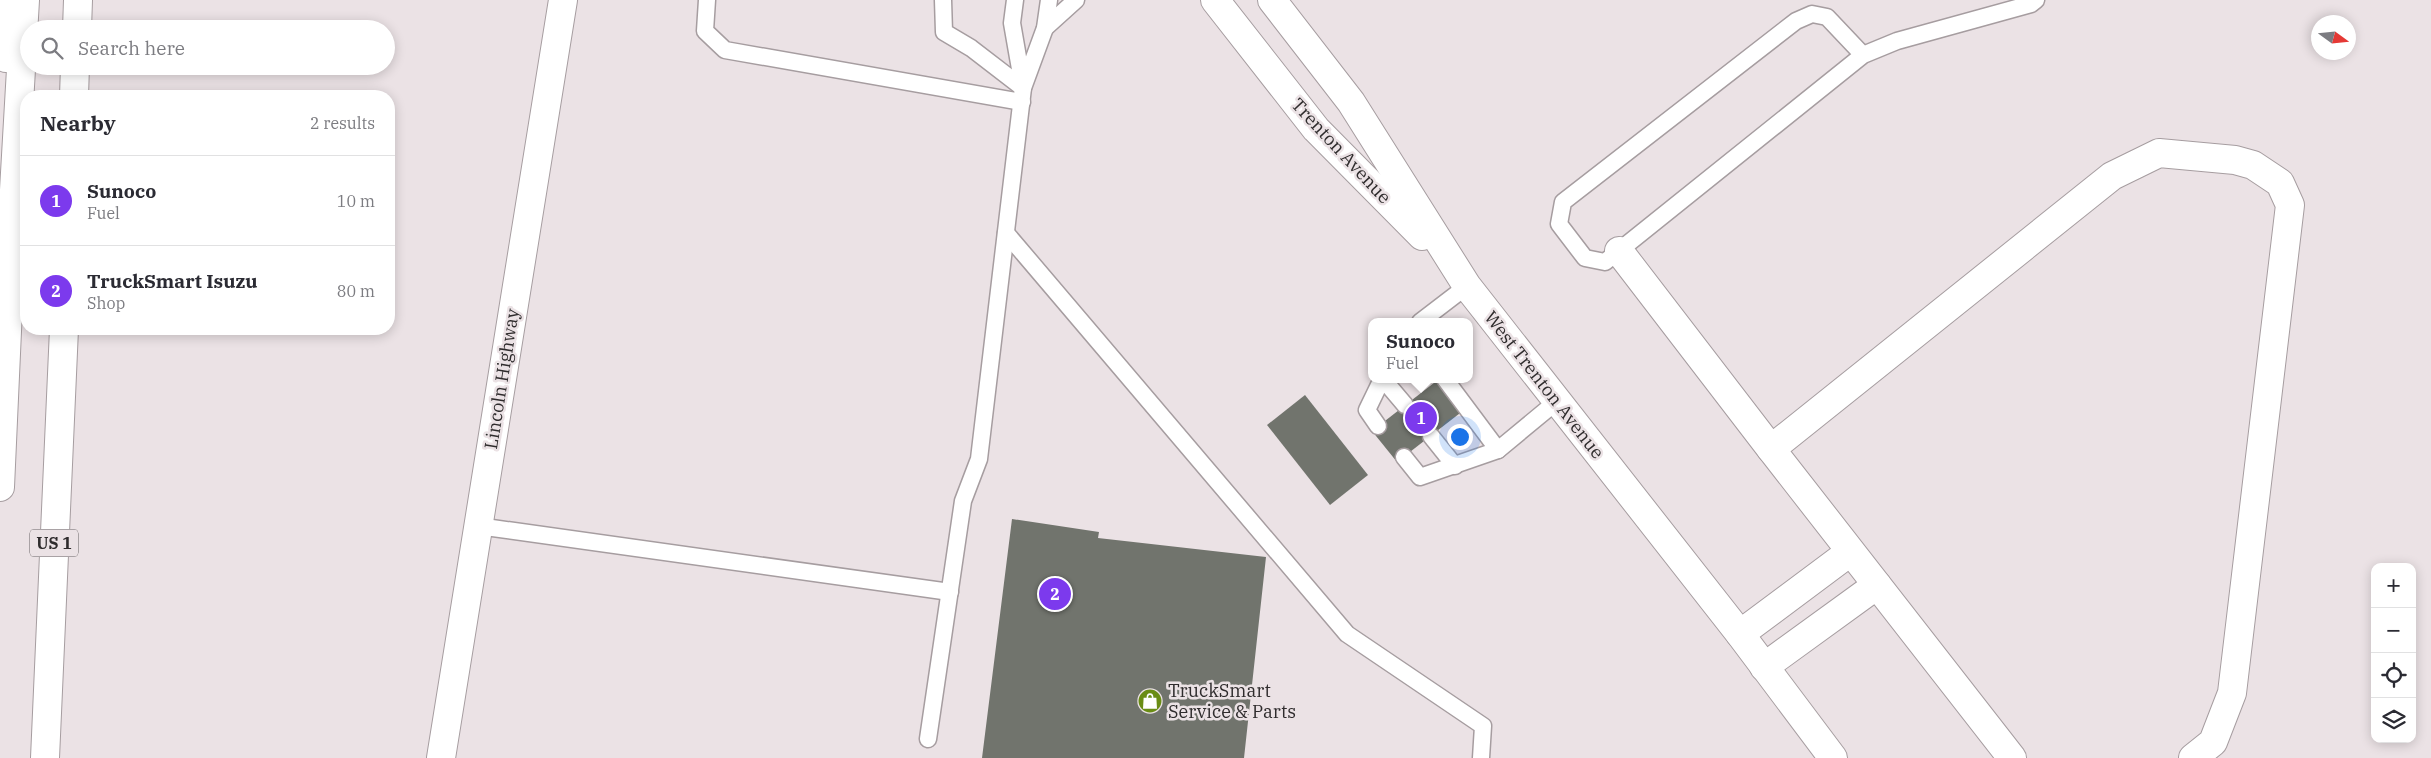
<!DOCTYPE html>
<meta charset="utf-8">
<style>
:root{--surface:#fff;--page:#f7f7f7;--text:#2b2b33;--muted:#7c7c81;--line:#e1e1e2;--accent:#7c3aed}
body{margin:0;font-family:"IBM Plex Serif",serif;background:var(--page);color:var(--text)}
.controls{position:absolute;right:15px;bottom:15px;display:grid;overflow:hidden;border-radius:10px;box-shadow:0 2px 12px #0003}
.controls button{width:45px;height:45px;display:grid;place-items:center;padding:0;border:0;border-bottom:1px solid var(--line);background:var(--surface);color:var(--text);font:25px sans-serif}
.compass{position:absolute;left:2311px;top:15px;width:45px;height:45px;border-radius:50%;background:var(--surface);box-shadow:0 2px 12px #0003;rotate:105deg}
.you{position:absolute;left:1459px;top:436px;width:18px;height:18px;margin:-12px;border:4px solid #fff;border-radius:50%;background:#1a73e8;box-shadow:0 0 0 8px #1a73e833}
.badge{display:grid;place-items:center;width:32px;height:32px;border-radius:50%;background:var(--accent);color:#fff;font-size:16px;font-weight:700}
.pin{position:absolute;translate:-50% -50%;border:2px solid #fff;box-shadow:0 1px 5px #0006}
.popup{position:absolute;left:1368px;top:318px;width:105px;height:65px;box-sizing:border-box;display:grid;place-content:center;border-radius:10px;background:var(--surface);filter:drop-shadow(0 1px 4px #0005);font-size:16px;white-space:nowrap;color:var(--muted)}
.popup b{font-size:19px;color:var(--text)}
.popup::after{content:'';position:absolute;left:50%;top:100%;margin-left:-10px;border:10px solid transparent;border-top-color:var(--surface)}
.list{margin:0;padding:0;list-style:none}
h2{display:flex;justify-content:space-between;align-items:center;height:65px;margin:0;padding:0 20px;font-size:21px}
h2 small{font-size:16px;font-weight:400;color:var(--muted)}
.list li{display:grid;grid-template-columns:32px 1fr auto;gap:15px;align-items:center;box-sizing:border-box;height:90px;padding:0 20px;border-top:1px solid var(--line)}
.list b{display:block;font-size:19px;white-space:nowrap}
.list p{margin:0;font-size:16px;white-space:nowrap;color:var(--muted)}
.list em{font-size:16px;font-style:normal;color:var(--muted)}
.icon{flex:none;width:28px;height:28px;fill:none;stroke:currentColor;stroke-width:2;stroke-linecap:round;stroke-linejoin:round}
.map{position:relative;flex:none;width:2431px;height:758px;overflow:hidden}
.search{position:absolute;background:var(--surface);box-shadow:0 2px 12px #0003;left:20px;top:20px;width:375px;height:55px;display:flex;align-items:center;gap:12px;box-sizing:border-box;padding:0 18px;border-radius:28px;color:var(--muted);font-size:19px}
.panel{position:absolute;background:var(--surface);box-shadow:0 2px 12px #0003;left:20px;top:90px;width:375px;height:245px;border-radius:20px}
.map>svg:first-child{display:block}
</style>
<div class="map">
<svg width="2431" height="758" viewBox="0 0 2431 758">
<rect width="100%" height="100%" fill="#ebe2e5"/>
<!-- building -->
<g fill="#71746d">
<path d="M 1439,379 L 1464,410 L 1397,462 L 1372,431 Z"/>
<path d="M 1305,395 L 1368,475 L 1330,505 L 1267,425 Z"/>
<path d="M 1012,519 L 1099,532 L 1098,538 L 1266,557 L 1244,758 L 982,758 Z"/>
</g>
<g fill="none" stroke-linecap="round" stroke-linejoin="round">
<defs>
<g id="lane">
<path d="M 707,0 L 705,31 L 725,50 L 1022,102"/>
<path d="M 943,0 L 944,32 L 971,48 L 1023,88"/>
<path d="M 1015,0 L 1012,23 L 1023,86"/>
<path d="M 1045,28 L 1076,0"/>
<path d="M 1863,55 L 1827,17 L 1812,14 L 1796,21 L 1563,202 L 1559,224 L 1585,258 L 1605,262 L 1863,55 L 1897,41 L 2031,4 L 2036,0"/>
<path d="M 1006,233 L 1347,634 L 1483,726 L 1481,758"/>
<path d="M 1420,322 L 1467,286"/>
<path d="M 1383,379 L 1405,405"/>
<path d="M 1445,379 L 1498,450"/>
<path d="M 1378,426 L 1367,410 L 1382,379"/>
<path d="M 1431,436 L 1455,466"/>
<path d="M 1404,457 L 1420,477 L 1498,450 L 1556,402"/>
<path d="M 478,526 L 950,592"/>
<path d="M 928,739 L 963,501 L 979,459 L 1023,88 L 1045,28 L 1049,0"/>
</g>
<g id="street">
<path d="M 1619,251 L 1771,449"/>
<path d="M 1740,634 L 1850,552"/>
<path d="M 1764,667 L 1877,585"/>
<path d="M 2012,758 L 1771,449 L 2112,176 L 2159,153 L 2235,160 L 2253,165 L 2280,183 L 2290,205 L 2232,693 L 2213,742 L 2193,758"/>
</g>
<g id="primary">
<path d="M 1215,0 L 1316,129 L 1422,236"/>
<path d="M 1272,0 L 1351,102 L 1467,286 L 1740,634 L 1833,758"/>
<path d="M 441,758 L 563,0"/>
</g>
<g id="highway">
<path d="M 4,0 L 6,58"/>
<path d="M 77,29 L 78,0"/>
<path d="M 74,96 L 75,66"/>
<path d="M 0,487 L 11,242 L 25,0"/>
<path d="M 45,758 L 64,329"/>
</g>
</defs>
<!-- lane casing -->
<use href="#lane" stroke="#a69da0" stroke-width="19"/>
<!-- street casing -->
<use href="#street" stroke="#a69da0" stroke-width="30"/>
<!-- primary casing -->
<use href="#primary" stroke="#a69da0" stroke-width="30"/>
<!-- highway casing -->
<use href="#highway" stroke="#a69da0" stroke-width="30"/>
<!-- lane -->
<use href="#lane" stroke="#fff" stroke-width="16"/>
<!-- street -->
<use href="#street" stroke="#fff" stroke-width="28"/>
<!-- primary -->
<use href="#primary" stroke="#fff" stroke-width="28"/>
<!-- highway -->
<use href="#highway" stroke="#fff" stroke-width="28"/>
</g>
<!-- icons -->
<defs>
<symbol id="shop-disc" viewBox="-11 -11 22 22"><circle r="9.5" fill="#6a8d15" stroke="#ebe2e5"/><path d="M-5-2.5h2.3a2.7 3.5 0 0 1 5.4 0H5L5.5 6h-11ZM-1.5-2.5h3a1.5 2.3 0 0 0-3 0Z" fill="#fff"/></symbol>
</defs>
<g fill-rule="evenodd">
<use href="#shop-disc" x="1136" y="687" width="28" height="28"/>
</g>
<g text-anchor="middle" stroke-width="5" stroke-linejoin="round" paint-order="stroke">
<!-- shield labels -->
<rect fill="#ebe2e5" stroke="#676364" stroke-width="1" x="30" y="529.5" width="48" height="27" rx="4"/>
<g font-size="16" font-weight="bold" fill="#2f2c2d">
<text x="54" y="549">US 1</text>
</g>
<!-- street labels -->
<g font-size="18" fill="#2f2c2d" stroke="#ebe2e5">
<text transform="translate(1341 151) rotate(47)" y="6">Trenton Avenue</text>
<text transform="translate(502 379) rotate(-81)" y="6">Lincoln Highway</text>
<text transform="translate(1544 385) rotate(52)" y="6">West Trenton Avenue</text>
</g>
<!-- poi labels -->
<g font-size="18" fill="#2f2c2d" stroke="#ebe2e5" text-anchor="start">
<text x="1168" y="697">TruckSmart<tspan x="1168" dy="21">Service &amp; Parts</tspan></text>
</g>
</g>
</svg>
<div class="controls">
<button>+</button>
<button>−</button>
<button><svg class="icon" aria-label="locate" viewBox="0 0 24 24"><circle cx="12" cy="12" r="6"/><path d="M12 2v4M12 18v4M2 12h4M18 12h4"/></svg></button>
<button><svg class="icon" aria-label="layers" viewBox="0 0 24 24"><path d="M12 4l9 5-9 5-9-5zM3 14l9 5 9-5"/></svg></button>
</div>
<svg class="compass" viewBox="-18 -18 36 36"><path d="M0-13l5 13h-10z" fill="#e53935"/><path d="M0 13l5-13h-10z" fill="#7c7c81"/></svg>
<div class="you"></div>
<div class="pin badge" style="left:1421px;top:418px">1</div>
<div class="popup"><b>Sunoco</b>Fuel</div>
<div class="pin badge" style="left:1055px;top:594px">2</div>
<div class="search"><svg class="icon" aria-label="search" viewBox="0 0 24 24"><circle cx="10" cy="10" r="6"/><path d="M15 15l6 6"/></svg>Search here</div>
<section class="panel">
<h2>Nearby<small>2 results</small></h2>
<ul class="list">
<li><span class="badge">1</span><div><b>Sunoco</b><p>Fuel</p></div><em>10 m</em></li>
<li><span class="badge">2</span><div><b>TruckSmart Isuzu</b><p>Shop</p></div><em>80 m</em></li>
</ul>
</section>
</div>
